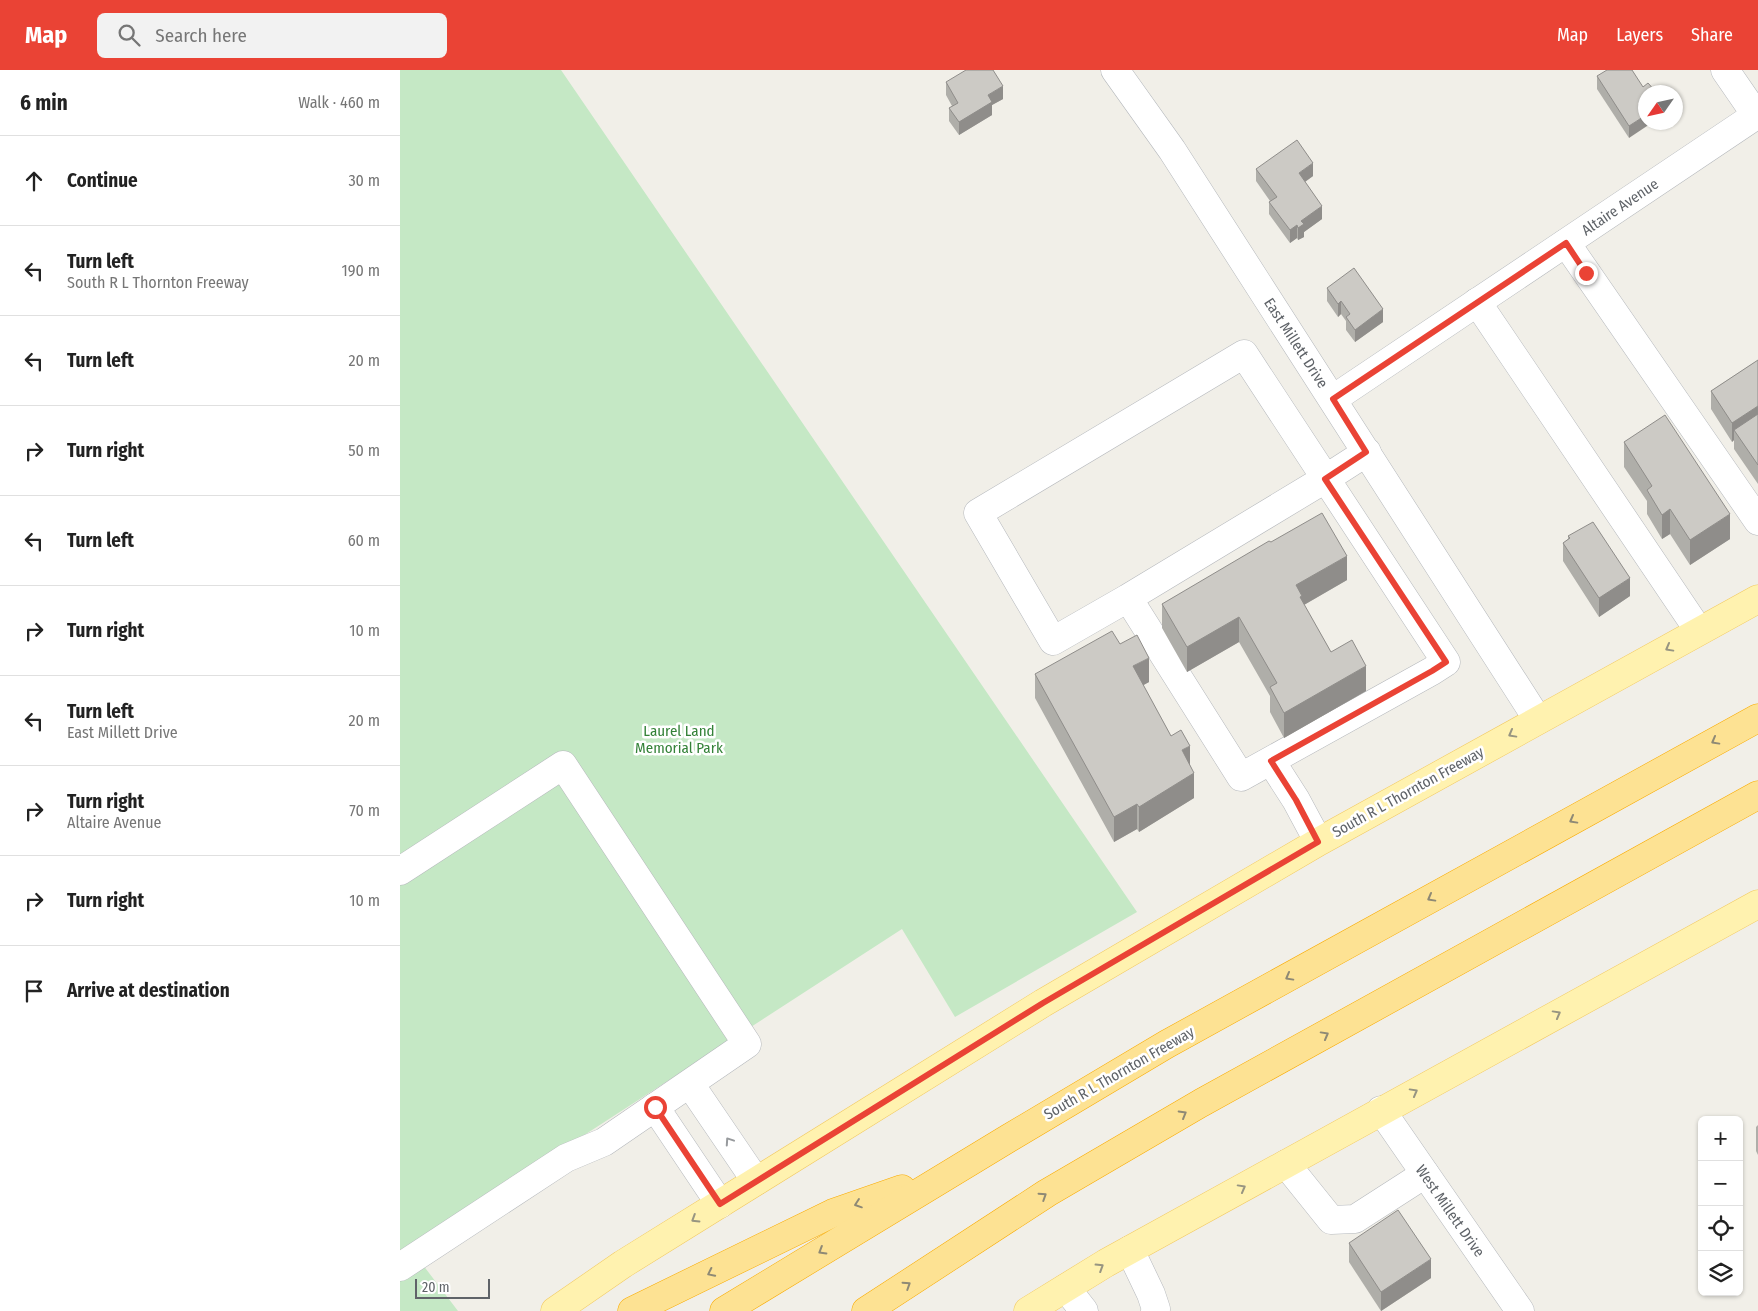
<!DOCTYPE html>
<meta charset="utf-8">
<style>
:root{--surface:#fff;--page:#f2f2f2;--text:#222;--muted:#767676;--line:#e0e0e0;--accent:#ea4335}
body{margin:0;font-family:"Fira Sans Condensed",sans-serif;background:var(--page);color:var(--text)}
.controls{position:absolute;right:15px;bottom:15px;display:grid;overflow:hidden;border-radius:8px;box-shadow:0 1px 4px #0004}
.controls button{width:45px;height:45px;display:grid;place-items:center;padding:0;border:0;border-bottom:1px solid var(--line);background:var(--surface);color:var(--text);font:25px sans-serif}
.compass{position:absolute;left:1238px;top:15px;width:45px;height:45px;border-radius:50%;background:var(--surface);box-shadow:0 1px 4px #0004;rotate:236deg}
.scale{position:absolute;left:15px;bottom:12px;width:75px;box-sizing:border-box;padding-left:5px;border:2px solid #5f6368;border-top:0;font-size:14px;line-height:18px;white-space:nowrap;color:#5f6368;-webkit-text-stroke:4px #fff;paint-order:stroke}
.stop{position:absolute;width:15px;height:15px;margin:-11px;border:4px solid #ea4335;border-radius:50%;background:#fff}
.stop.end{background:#ea4335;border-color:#fff;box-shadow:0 1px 5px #0008}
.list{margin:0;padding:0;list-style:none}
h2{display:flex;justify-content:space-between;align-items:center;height:65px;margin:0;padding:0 20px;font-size:21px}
h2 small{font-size:16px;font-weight:400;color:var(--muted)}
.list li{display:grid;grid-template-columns:32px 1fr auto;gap:15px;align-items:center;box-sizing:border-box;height:90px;padding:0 20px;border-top:1px solid var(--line)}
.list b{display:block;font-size:19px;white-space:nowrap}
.list p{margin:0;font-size:16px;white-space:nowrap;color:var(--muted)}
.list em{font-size:16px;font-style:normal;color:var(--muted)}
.icon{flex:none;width:28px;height:28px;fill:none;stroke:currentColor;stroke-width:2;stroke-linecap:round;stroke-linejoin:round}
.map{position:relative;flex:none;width:1358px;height:1241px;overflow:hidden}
header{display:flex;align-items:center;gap:30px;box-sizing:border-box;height:70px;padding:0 25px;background:var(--accent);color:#fff}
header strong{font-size:24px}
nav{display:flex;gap:28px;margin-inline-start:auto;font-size:18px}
.search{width:350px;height:45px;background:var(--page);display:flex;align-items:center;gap:12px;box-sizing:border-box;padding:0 18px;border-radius:8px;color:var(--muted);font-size:19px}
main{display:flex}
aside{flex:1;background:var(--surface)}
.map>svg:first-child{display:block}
</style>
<header>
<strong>Map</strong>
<div class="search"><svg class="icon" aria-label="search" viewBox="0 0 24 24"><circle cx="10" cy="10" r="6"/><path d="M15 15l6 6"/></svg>Search here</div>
<nav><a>Map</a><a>Layers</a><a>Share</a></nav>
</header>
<main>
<aside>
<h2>6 min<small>Walk · 460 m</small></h2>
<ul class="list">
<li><svg class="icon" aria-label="ahead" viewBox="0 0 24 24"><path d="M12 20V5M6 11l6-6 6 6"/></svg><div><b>Continue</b></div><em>30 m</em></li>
<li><svg class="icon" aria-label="left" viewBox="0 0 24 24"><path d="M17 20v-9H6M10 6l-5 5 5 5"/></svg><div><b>Turn left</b><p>South R L Thornton Freeway</p></div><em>190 m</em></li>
<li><svg class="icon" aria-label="left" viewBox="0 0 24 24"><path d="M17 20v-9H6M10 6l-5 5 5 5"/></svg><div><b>Turn left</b></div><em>20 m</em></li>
<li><svg class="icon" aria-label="right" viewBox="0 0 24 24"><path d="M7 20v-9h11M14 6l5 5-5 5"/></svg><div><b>Turn right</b></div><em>50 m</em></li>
<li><svg class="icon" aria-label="left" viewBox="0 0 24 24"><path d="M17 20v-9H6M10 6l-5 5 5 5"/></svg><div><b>Turn left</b></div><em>60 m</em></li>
<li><svg class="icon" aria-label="right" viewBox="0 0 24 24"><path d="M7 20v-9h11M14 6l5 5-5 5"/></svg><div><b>Turn right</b></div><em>10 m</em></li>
<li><svg class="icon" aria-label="left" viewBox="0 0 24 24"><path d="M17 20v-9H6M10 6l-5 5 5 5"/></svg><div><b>Turn left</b><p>East Millett Drive</p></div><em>20 m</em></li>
<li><svg class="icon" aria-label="right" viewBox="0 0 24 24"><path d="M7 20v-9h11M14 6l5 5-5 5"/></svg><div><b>Turn right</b><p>Altaire Avenue</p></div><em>70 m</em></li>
<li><svg class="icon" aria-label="right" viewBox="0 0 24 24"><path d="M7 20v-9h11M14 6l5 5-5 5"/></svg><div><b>Turn right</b></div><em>10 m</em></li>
<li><svg class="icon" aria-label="arrive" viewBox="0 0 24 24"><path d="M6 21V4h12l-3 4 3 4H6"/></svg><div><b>Arrive at destination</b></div></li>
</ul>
</aside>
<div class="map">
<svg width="1358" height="1241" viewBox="0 0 1358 1241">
<rect width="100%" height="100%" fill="#f1efe8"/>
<!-- green -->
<path fill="#c5e8c5" d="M 0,0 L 161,0 L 737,842 L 555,947 L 502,859 L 10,1178 L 58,1241 L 0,1241 Z"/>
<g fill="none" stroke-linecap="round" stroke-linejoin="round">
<defs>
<g id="minor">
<path d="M 715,0 L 772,80 L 1138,650"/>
<path d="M 1325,0 L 1356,45"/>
<path d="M 1166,173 L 1358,451"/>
<path d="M 1077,232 L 1299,561"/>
<path d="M 933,329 L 1358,44"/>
<path d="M 728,528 L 653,571 L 578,443 L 844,284 L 1046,592 L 1032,601 L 841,707 L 728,528 L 925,409 L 967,382"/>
<path d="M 871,691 L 896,730 L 918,771"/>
<path d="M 0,801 L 163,695 L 347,974 L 204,1072 L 166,1088 L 0,1197"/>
<path d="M 290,1014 L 356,1111"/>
<path d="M 255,1037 L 320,1134"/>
<path d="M 981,1040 L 1120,1241"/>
<path d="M 886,1094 L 931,1150 L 955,1149 L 1025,1104"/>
<path d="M 730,1180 L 751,1224 L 756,1239 L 755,1241"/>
<path d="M 666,1218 L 684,1241"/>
</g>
<g id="major">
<path d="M 155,1241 L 223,1194 L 643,933 L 920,771 L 1358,529"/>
<path d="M 628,1241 L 706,1193 L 1358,834"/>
</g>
<g id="highway">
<path d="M 232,1241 L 433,1143 L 502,1119"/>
<path d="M 324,1241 L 609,1068 L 767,974 L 1358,648"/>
<path d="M 466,1241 L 647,1123 L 801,1033 L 1358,725"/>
</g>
</defs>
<!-- minor casing -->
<use href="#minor" stroke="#b5b8bc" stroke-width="29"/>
<!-- major casing -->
<use href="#major" stroke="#f2c960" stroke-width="29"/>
<!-- highway casing -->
<use href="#highway" stroke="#f9ab00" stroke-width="29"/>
<!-- minor -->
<use href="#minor" stroke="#fff" stroke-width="28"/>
<!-- major -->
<use href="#major" stroke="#fff2af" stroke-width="28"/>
<!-- highway -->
<use href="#highway" stroke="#fde293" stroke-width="28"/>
</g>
<!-- wall -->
<g fill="#afaea9">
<path d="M 1197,6 L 1243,17 L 1229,68 L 1197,19 Z"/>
<path d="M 546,12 L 603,29 L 592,35 L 592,45 L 559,65 L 549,51 L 549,38 L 552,36 L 546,25 Z"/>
<path d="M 856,99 L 913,106 L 905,112 L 922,149 L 904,162 L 904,167 L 898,170 L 897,168 L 890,173 L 869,144 L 869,132 L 870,131 L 856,111 Z"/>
<path d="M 927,218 L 983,252 L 955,272 L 946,260 L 946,251 L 941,244 L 938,247 L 927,231 Z"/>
<path d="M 1358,290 L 1358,414 L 1334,379 L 1334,370 L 1332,372 L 1311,339 L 1311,321 Z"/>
<path d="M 1224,372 L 1330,469 L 1290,495 L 1270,464 L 1262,469 L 1247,444 L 1247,431 L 1224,397 Z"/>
<path d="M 1168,466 L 1230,526 L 1199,547 L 1163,491 L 1163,473 L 1168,469 Z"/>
<path d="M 871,472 L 947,510 L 904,535 L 931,582 L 966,621 L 884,668 L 870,642 L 870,626 L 839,572 L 787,602 L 762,558 L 762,534 Z"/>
<path d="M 720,574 L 749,612 L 743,615 L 771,666 L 790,695 L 794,728 L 739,762 L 737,759 L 714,772 L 635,628 L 635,604 Z"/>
<path d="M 1358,1055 L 1358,1085 L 1356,1081 L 1356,1057 Z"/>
<path d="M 949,1173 L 1031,1208 L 981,1241 L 949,1192 Z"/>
</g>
<!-- shaded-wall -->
<g fill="#8f8d8a">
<path d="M 603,16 L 603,29 L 592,35 L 592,45 L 559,65 L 559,52 L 588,25 Z"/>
<path d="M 1246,45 L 1246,52 L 1253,52 L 1229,68 L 1229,56 Z"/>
<path d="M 913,93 L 913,106 L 899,116 L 899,103 Z"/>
<path d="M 922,136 L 922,149 L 904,162 L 904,167 L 898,170 L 898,158 L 901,151 Z"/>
<path d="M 897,155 L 897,168 L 890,173 L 890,160 Z"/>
<path d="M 941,231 L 941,244 L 938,247 L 938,234 Z"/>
<path d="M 983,239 L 983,252 L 955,272 L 955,260 Z"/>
<path d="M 1358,336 L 1358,355 L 1334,360 L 1334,370 L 1332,372 L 1332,353 Z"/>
<path d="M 1270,439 L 1270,464 L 1262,469 L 1262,445 Z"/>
<path d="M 1330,444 L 1330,469 L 1290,495 L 1290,470 Z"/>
<path d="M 947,486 L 947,510 L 902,536 L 896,515 Z"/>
<path d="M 1230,508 L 1230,526 L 1199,547 L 1199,528 Z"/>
<path d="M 839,547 L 839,572 L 787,602 L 787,577 Z"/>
<path d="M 749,588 L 749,612 L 733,621 L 733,596 Z"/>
<path d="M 966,596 L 966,621 L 884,668 L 884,643 Z"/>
<path d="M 790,676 L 790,700 L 782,680 Z"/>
<path d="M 794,703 L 794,728 L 739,762 L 739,737 Z"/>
<path d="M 737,734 L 737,759 L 714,772 L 714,747 Z"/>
<path d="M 1031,1189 L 1031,1208 L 981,1241 L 981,1222 Z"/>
</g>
<!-- building -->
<g fill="#cccac5" stroke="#8f8d8a">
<path d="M 566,0 L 593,0 L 603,16 L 588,25 L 592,32 L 559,52 L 549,38 L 558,33 L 546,12 Z"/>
<path d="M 1207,0 L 1232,0 L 1243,17 L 1248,13 L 1256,22 L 1246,22 L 1246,45 L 1229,56 L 1197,6 Z"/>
<path d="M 897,70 L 913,93 L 899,103 L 922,136 L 901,151 L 904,154 L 898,158 L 897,155 L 890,160 L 869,132 L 877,127 L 856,99 Z"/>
<path d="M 954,198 L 983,239 L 955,260 L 946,247 L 950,244 L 941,231 L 938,234 L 927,218 Z"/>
<path d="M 1358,290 L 1358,336 L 1332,353 L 1311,321 Z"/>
<path d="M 1358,344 L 1358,395 L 1334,360 Z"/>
<path d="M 1265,345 L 1330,444 L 1290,470 L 1270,439 L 1262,445 L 1247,420 L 1252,416 L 1224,372 Z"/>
<path d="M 922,443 L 947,486 L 896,515 L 902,526 L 900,527 L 931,582 L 952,570 L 966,596 L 884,643 L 870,617 L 877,613 L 839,547 L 787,577 L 762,534 L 869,471 L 871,472 Z"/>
<path d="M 1193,452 L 1230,508 L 1199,528 L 1163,473 L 1170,468 L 1168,466 Z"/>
<path d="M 712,561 L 720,574 L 737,565 L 749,588 L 733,596 L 771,666 L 781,660 L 790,676 L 782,680 L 794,703 L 739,737 L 737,734 L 714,747 L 635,604 Z"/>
<path d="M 998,1140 L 1031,1189 L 981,1222 L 949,1173 Z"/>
</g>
<!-- one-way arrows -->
<defs><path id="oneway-chevron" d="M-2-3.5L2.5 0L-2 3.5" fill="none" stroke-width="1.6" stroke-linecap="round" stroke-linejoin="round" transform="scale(1.25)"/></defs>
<g stroke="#979581">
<use href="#oneway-chevron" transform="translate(1269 578) rotate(151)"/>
<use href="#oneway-chevron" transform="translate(1112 664) rotate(151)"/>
<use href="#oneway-chevron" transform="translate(1157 944) rotate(-29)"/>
<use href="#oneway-chevron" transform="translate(1014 1022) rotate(-29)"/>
<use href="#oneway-chevron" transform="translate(842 1118) rotate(-29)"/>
<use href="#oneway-chevron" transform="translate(295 1149) rotate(148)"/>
<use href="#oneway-chevron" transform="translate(700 1197) rotate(-32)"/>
</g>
<g stroke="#8e8975">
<use href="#oneway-chevron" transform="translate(1315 671) rotate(151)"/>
<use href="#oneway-chevron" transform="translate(1173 750) rotate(151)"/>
<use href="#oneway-chevron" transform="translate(1031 828) rotate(151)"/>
<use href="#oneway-chevron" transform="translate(889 907) rotate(151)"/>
<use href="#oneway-chevron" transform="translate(925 965) rotate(-29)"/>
<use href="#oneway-chevron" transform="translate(783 1044) rotate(-30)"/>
<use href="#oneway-chevron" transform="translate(643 1126) rotate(-33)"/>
<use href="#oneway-chevron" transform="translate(458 1134) rotate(161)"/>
<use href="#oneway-chevron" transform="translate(422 1181) rotate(149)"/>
<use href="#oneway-chevron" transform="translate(311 1203) rotate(154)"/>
<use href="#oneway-chevron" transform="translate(507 1215) rotate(-33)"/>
</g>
<use stroke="#979a9d" href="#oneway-chevron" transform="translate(329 1071) rotate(-124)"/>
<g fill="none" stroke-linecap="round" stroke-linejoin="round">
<!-- route -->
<path stroke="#ea4335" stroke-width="6" d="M 255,1037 L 320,1134 L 643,933 L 918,772 L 896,730 L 871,691 L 1032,601 L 1046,592 L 925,409 L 966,382 L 933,329 L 1166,173 L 1186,203"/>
</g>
<g text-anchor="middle" stroke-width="5" stroke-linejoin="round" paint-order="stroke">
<!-- street labels -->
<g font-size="15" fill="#5f6368" stroke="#fff">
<text transform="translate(1220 137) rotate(-34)" y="5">Altaire Avenue</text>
<text transform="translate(896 273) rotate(57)" y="5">East Millett Drive</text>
<text transform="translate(1008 722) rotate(-29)" y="5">South R L Thornton Freeway</text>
<text transform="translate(719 1003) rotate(-30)" y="5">South R L Thornton Freeway</text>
<text transform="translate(1050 1141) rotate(55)" y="5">West Millett Drive</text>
</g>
<!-- park labels -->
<g font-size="15" fill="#348238" stroke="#fff">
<text x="279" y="666">Laurel Land<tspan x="279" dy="17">Memorial Park</tspan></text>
</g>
</g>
</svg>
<div class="controls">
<button>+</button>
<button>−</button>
<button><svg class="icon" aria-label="locate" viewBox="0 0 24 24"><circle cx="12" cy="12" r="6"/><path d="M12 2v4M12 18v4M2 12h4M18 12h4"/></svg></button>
<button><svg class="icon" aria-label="layers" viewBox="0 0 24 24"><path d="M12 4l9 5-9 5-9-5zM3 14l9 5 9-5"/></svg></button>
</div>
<svg class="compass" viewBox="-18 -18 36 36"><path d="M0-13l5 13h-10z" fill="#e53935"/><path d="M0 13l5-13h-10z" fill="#767676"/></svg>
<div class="scale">20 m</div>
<div class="stop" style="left:255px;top:1037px"></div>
<div class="stop end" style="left:1186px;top:203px"></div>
</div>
</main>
